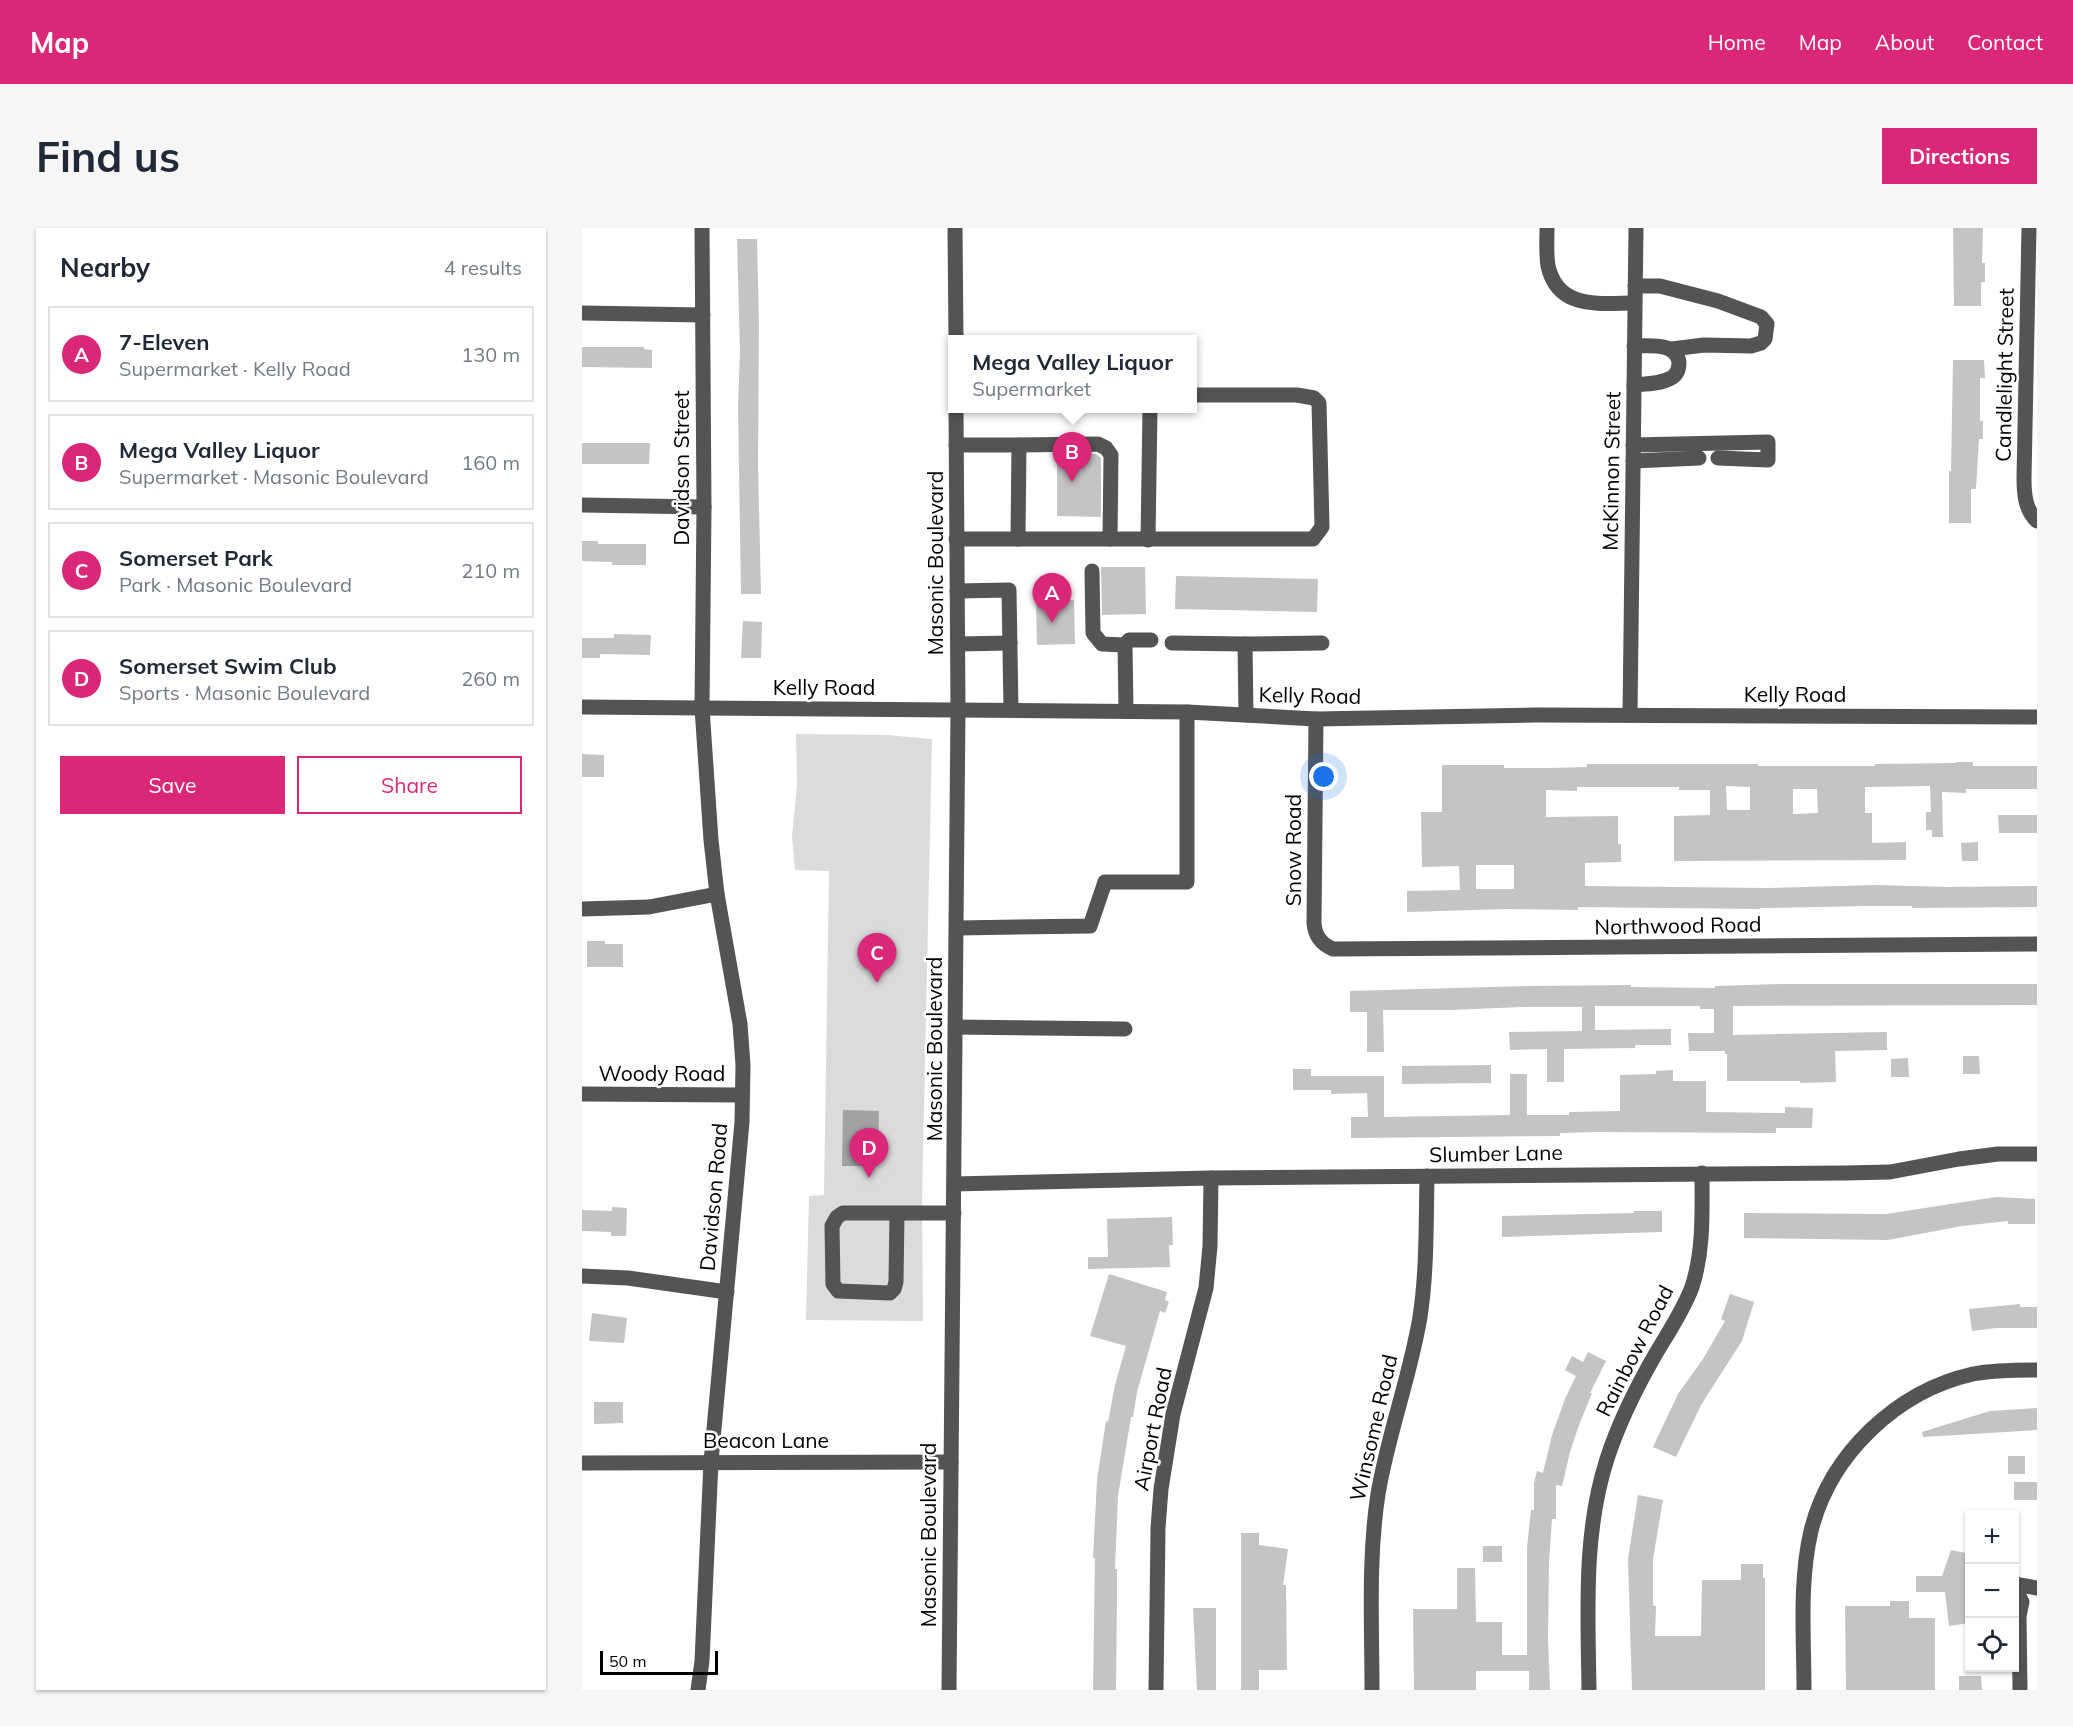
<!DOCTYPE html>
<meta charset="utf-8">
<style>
:root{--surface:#fff;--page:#f6f6f7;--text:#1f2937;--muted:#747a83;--line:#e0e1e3;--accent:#db2777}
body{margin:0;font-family:Mulish,sans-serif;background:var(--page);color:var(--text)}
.controls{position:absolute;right:18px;bottom:18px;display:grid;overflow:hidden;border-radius:0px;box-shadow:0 2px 4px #0004}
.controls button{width:54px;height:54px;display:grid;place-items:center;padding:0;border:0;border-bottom:2px solid var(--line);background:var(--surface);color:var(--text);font:30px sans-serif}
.scale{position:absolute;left:18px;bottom:15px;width:118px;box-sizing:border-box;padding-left:6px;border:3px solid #000;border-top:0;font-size:16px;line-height:21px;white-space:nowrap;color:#000;-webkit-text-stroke:4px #fff;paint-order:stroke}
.you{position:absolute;left:742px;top:549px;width:21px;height:21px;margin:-15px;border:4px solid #fff;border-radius:50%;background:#1a73e8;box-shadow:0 0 0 9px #1a73e833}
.badge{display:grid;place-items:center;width:39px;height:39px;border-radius:50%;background:var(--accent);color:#fff;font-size:20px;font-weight:700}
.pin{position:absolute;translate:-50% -50px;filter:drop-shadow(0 2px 3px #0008)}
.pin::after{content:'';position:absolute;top:32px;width:21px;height:18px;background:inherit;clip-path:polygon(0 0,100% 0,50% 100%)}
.popup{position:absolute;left:366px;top:107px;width:249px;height:78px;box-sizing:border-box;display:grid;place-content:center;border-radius:0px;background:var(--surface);filter:drop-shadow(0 2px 4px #0005);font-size:20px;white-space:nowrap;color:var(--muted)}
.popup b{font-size:22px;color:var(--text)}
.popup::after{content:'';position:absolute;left:50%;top:100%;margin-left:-12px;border:12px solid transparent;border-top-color:var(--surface)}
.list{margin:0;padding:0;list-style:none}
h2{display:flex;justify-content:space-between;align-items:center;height:78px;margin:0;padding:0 24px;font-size:26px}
h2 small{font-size:20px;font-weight:400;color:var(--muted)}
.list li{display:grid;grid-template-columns:39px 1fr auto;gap:18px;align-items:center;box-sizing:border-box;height:96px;margin:0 12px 12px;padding:0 12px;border:2px solid var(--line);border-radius:0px}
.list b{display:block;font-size:22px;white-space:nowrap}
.list p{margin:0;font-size:20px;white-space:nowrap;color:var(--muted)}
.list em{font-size:20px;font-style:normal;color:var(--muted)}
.actions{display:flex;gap:12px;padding:18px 24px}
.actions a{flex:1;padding:14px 0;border:2px solid var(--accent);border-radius:0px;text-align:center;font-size:21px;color:var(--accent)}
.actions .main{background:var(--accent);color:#fff}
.icon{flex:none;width:33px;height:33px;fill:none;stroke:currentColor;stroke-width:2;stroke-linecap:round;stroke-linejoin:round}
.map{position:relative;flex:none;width:1455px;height:1462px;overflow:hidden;border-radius:0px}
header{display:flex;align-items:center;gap:36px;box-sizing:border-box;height:84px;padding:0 30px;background:var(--accent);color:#fff}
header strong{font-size:28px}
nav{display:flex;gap:33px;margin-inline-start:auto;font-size:21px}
.intro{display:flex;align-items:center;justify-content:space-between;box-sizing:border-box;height:144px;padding:0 36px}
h1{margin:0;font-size:42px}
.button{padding:15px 27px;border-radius:0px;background:var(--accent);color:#fff;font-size:21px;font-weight:700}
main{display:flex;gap:36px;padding:0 36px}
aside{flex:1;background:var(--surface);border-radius:0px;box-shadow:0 2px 4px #0004}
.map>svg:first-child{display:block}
</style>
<header>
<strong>Map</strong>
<nav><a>Home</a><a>Map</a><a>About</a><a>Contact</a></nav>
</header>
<div class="intro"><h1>Find us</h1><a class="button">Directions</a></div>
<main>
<aside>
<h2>Nearby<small>4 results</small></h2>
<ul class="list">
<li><span class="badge">A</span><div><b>7-Eleven</b><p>Supermarket · Kelly Road</p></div><em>130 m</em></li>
<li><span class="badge">B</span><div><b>Mega Valley Liquor</b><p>Supermarket · Masonic Boulevard</p></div><em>160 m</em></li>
<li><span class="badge">C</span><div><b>Somerset Park</b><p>Park · Masonic Boulevard</p></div><em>210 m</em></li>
<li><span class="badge">D</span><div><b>Somerset Swim Club</b><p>Sports · Masonic Boulevard</p></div><em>260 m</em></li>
</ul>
<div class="actions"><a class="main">Save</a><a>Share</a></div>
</aside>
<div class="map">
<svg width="1455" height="1462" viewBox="0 0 1455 1462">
<rect width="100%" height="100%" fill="#fff"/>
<!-- green -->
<path fill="#dbdbdb" d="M 214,506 L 305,507 L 350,511 L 340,973 L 341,1093 L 224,1092 L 227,968 L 242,967 L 247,643 L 213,642 L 210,608 L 215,557 Z"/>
<!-- water -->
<path fill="#a2a2a2" d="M 261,882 L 297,883 L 296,938 L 260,938 Z"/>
<!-- building -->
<g fill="#c4c4c4" fill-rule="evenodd">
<path d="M 1371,0 L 1401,0 L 1400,35 L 1403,35 L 1403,54 L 1399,54 L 1399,78 L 1372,78 Z"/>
<path d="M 155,11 L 175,11 L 177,96 L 176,235 L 179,366 L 159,366 L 156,177 L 158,124 Z"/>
<path d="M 0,119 L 62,119 L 62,121 L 70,122 L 70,140 L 0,139 Z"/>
<path d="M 1371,132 L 1402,132 L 1403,150 L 1398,150 L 1398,193 L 1401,193 L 1401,211 L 1397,211 L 1394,261 L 1389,261 L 1389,295 L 1367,295 L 1367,243 L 1369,243 Z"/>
<path d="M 0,215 L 68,215 L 67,236 L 0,236 Z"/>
<path d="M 475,226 L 514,226 L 519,230 L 519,289 L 475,288 Z"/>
<path d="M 0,313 L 16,313 L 16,316 L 64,316 L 64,337 L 30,337 L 30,334 L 0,333 Z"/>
<path d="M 519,339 L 563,339 L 564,386 L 520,387 Z"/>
<path d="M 594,348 L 736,351 L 735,384 L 593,381 Z"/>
<path d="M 492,372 L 493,416 L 455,417 L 454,373 Z"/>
<path d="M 161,393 L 180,394 L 179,430 L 159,430 Z"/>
<path d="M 32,406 L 69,407 L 68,427 L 18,426 L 18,430 L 0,430 L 0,410 L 32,410 Z"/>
<path d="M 0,526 L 22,527 L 22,549 L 0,549 Z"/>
<path d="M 1374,534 L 1391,534 L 1391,538 L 1455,538 L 1455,561 L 1384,561 L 1384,565 L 1360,564 L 1361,609 L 1350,609 L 1350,602 L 1344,602 L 1344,584 L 1349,584 L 1348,558 L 1283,559 L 1283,585 L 1290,585 L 1290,615 L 1324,614 L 1324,632 L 1092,633 L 1092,588 L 1128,587 L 1128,562 L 1097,562 L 1097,559 L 995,559 L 995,563 L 964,562 L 964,589 L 1036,588 L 1036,616 L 1039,616 L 1039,634 L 1003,635 L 1003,658 L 1186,660 L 1294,657 L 1365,659 L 1455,658 L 1455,679 L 1330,680 L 1330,678 L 1285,678 L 1178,680 L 1178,681 L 996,679 L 996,682 L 925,681 L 825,684 L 825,663 L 878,662 L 877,638 L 840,639 L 839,584 L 860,584 L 860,537 L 922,537 L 922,540 L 968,540 L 1005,539 L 1005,536 L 1176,536 L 1176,538 L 1293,538 L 1293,536 L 1374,535 ZM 1144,558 L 1168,559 L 1168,582 L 1145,582 ZM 1211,561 L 1235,561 L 1236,585 L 1211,586 ZM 894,637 L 932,637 L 932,661 L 894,661 Z"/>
<path d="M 1416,587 L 1455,587 L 1455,605 L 1417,605 Z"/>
<path d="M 1396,614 L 1396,633 L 1380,633 L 1379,615 Z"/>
<path d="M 5,713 L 23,713 L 23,716 L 41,716 L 41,739 L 5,739 Z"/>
<path d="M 1202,756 L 1455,756 L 1455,777 L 1151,778 L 1151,807 L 1305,804 L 1305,822 L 1253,823 L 1254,854 L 1218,855 L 1218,853 L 1145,853 L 1145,826 L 1143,826 L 1143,823 L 1107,823 L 1106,805 L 1132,805 L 1132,781 L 1118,781 L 1118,778 L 1013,778 L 1013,802 L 1089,801 L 1089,817 L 1053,817 L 1053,820 L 982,821 L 982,854 L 965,854 L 965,821 L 928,822 L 927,804 L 1000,803 L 1000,779 L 940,779 L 868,782 L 801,782 L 802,824 L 785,824 L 785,784 L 768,784 L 768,763 L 948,758 L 1049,757 L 1049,759 L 1133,760 L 1133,758 Z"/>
<path d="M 1381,828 L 1397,828 L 1398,846 L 1381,846 Z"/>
<path d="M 1326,830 L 1327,849 L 1309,849 L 1309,831 Z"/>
<path d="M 909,837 L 909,855 L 820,856 L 820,838 Z"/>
<path d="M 711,841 L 729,841 L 729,848 L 802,848 L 802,889 L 928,887 L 928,846 L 945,846 L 945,887 L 987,887 L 987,884 L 1038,883 L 1038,847 L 1074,846 L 1074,843 L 1091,842 L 1091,853 L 1124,853 L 1124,884 L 1203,885 L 1203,879 L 1231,880 L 1230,900 L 1194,900 L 1194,905 L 1015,904 L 978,905 L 978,908 L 769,910 L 769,889 L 786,889 L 785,865 L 749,866 L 749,862 L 711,862 Z"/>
<path d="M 1414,969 L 1453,971 L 1453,996 L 1426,996 L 1426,993 L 1380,998 L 1306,1012 L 1162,1010 L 1162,985 L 1304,986 Z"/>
<path d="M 30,979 L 45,980 L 44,1008 L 29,1008 L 29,1004 L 0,1003 L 0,982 L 30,983 Z"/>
<path d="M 1052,983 L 1080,983 L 1080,1004 L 920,1009 L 920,988 L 1052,985 Z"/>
<path d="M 590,989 L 591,1017 L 587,1017 L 588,1039 L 506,1041 L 506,1029 L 526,1029 L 525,991 Z"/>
<path d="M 527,1046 L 585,1064 L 583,1072 L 587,1074 L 583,1085 L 578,1083 L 555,1164 L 551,1189 L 549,1189 L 536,1268 L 533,1341 L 535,1341 L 535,1369 L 534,1462 L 511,1462 L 513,1330 L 511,1330 L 515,1252 L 524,1193 L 526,1194 L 533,1157 L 544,1118 L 508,1108 Z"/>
<path d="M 1148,1066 L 1172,1074 L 1160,1113 L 1119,1177 L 1094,1229 L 1071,1219 L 1096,1166 L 1121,1131 L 1143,1093 L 1139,1091 Z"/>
<path d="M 1438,1076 L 1438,1079 L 1455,1079 L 1455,1100 L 1414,1100 L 1390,1103 L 1387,1081 Z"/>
<path d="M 10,1085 L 45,1090 L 42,1115 L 7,1113 Z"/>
<path d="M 1006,1124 L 1024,1133 L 1008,1165 L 1010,1165 L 997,1197 L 988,1224 L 980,1258 L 974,1257 L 974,1291 L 970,1291 L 967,1334 L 966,1411 L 968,1462 L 947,1462 L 947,1443 L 894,1443 L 894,1462 L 832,1462 L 831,1381 L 875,1381 L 875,1340 L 893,1340 L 894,1394 L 920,1394 L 920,1427 L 945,1427 L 945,1319 L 949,1282 L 952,1282 L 952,1255 L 955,1243 L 961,1245 L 970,1207 L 983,1171 L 994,1148 L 983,1142 L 990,1128 L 1001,1134 Z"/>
<path d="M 12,1174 L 41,1174 L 41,1195 L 12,1196 Z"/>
<path d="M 1455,1180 L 1455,1202 L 1341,1209 L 1340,1204 L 1408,1183 Z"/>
<rect x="1426" y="1228" width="17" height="18"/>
<rect x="1432" y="1254" width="23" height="18"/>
<path d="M 1056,1267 L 1081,1272 L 1071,1331 L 1071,1378 L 1074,1378 L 1073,1408 L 1119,1408 L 1120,1352 L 1159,1352 L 1159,1336 L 1181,1336 L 1181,1350 L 1183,1350 L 1183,1462 L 1050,1462 L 1046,1331 Z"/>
<path d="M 659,1305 L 677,1305 L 677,1317 L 706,1321 L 701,1357 L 704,1357 L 705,1442 L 677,1442 L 677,1462 L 659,1462 Z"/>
<rect x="901" y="1318" width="19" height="16"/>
<path d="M 1369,1322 L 1388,1326 L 1388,1343 L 1386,1349 L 1388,1395 L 1367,1398 L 1363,1364 L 1334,1364 L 1334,1348 L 1360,1348 Z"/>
<path d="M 1308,1373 L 1327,1373 L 1327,1390 L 1353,1390 L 1353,1462 L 1264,1462 L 1263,1378 L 1308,1378 Z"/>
<path d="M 611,1380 L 634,1380 L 634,1462 L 615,1462 Z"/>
<path d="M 1377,1448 L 1399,1448 L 1400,1462 L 1377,1462 Z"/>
</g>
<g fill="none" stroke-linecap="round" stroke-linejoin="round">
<!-- minor -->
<g stroke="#545454" stroke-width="15">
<path d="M 373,0 L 374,112"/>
<path d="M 965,0 C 965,12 964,26 966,38 C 976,82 1017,75 1052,75"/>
<path d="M 1447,0 L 1442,250 C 1442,265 1443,282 1455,293"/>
<path d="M 1053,58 L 1078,58 L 1136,73 L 1179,89 L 1185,96 L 1183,111 L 1179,115 L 1169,118 L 1122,117 L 1090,121"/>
<path d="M 0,85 L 121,87"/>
<path d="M 1052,157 C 1063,156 1079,156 1089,150 C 1095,147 1097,141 1097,134 C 1094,114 1067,118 1052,118"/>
<path d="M 374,217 L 437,217 L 436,311"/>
<path d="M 437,217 L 516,216 L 524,220 L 529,227 L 528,311"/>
<path d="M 1051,217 L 1186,214 L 1186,232 L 1136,230"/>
<path d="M 1051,233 L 1117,230"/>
<path d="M 0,277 L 122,279"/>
<path d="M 374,311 L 731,311 L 740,299 L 737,175 L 732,170 L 715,167 L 610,167"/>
<path d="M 566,312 L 568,180"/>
<path d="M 510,343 L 511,405 L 520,416 L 543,417"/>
<path d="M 375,363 L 427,362 L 429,482"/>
<path d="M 590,415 L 663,416"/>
<path d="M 376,416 L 428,415"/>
<path d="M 0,479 L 605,484 L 734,491 L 955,487 L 1455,489"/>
<path d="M 544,483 L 543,417 L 547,412 L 569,412"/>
<path d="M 664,487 L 663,416 L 740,415"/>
<path d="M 1048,487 L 1054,0"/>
<path d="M 734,491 L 732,695 C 733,708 739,716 751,721 L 1455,716"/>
<path d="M 0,681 L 67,679 L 135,666"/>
<path d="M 375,700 L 508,698 L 523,654 L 605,654 L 605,484"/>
<path d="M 374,799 L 543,801"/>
<path d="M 0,866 L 160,867"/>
<path d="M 372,956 L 629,950 L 1263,945 L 1308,944 L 1377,931 L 1416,926 L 1455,926"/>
<path d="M 315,985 L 314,1054 L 312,1061 L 308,1065 L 256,1063 L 251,1056 L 250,998 L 255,989 L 261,985 C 298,985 335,985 372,985"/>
<path d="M 0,1048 L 46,1050 L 145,1064"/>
<path d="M 0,1235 L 369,1234"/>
<path d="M 1432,1356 L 1455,1360"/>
<path d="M 1432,1357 L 1440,1374 L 1437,1388 L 1438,1462"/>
<path d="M 116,1462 L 120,1433 L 129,1234 L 160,894 L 161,837 L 158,796 L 135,666 L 129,612 L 120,480 L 122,279 L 120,0"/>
<path d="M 367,1462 L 376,481 L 374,180"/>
<path d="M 574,1462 L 576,1300 L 579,1261 L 591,1186 L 624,1060 L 628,1018 L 629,950"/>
<path d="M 790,1462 C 790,1397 786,1331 796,1266 C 806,1206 828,1149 838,1089 C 845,1043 844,995 845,948"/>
<path d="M 1007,1462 C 1006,1385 1001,1305 1025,1231 C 1037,1194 1054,1160 1073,1127 C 1086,1105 1101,1083 1110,1059 C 1122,1022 1120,983 1120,945"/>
<path d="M 1222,1462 C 1222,1410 1217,1354 1229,1303 C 1248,1226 1315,1163 1391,1146 C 1412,1142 1434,1142 1455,1142"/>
</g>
</g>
<g text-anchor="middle" stroke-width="5" stroke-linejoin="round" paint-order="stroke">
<!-- street labels -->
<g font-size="21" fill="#000" stroke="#fff">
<text transform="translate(1423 147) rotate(-89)" y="7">Candlelight Street</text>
<text transform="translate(100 240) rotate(-90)" y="7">Davidson Street</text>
<text transform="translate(1030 243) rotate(-89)" y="7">McKinnon Street</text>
<text transform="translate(354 335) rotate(-90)" y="7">Masonic Boulevard</text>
<text x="242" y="467">Kelly Road</text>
<text x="1213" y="474">Kelly Road</text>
<text transform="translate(728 468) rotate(1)" y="7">Kelly Road</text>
<text transform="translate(712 622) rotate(-90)" y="7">Snow Road</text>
<text transform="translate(1096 698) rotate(-1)" y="7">Northwood Road</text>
<text transform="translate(353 821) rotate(-90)" y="7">Masonic Boulevard</text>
<text x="80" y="853">Woody Road</text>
<text transform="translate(914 926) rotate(-1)" y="7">Slumber Lane</text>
<text transform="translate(132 969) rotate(-85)" y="7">Davidson Road</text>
<text transform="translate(1053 1123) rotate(-63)" y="7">Rainbow Road</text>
<text transform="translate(792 1200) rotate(-77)" y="7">Winsome Road</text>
<text transform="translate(571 1201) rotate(-79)" y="7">Airport Road</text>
<text x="184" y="1220">Beacon Lane</text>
<text transform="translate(347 1307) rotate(-90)" y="7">Masonic Boulevard</text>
</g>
</g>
</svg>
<div class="controls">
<button>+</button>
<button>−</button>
<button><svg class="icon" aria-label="locate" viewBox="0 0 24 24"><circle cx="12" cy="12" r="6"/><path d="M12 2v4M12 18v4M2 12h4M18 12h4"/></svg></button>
</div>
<div class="scale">50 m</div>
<div class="you"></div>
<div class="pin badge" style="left:470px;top:395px">A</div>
<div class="pin badge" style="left:490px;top:254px">B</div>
<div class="popup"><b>Mega Valley Liquor</b>Supermarket</div>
<div class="pin badge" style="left:295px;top:755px">C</div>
<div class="pin badge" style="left:287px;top:950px">D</div>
</div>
</main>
